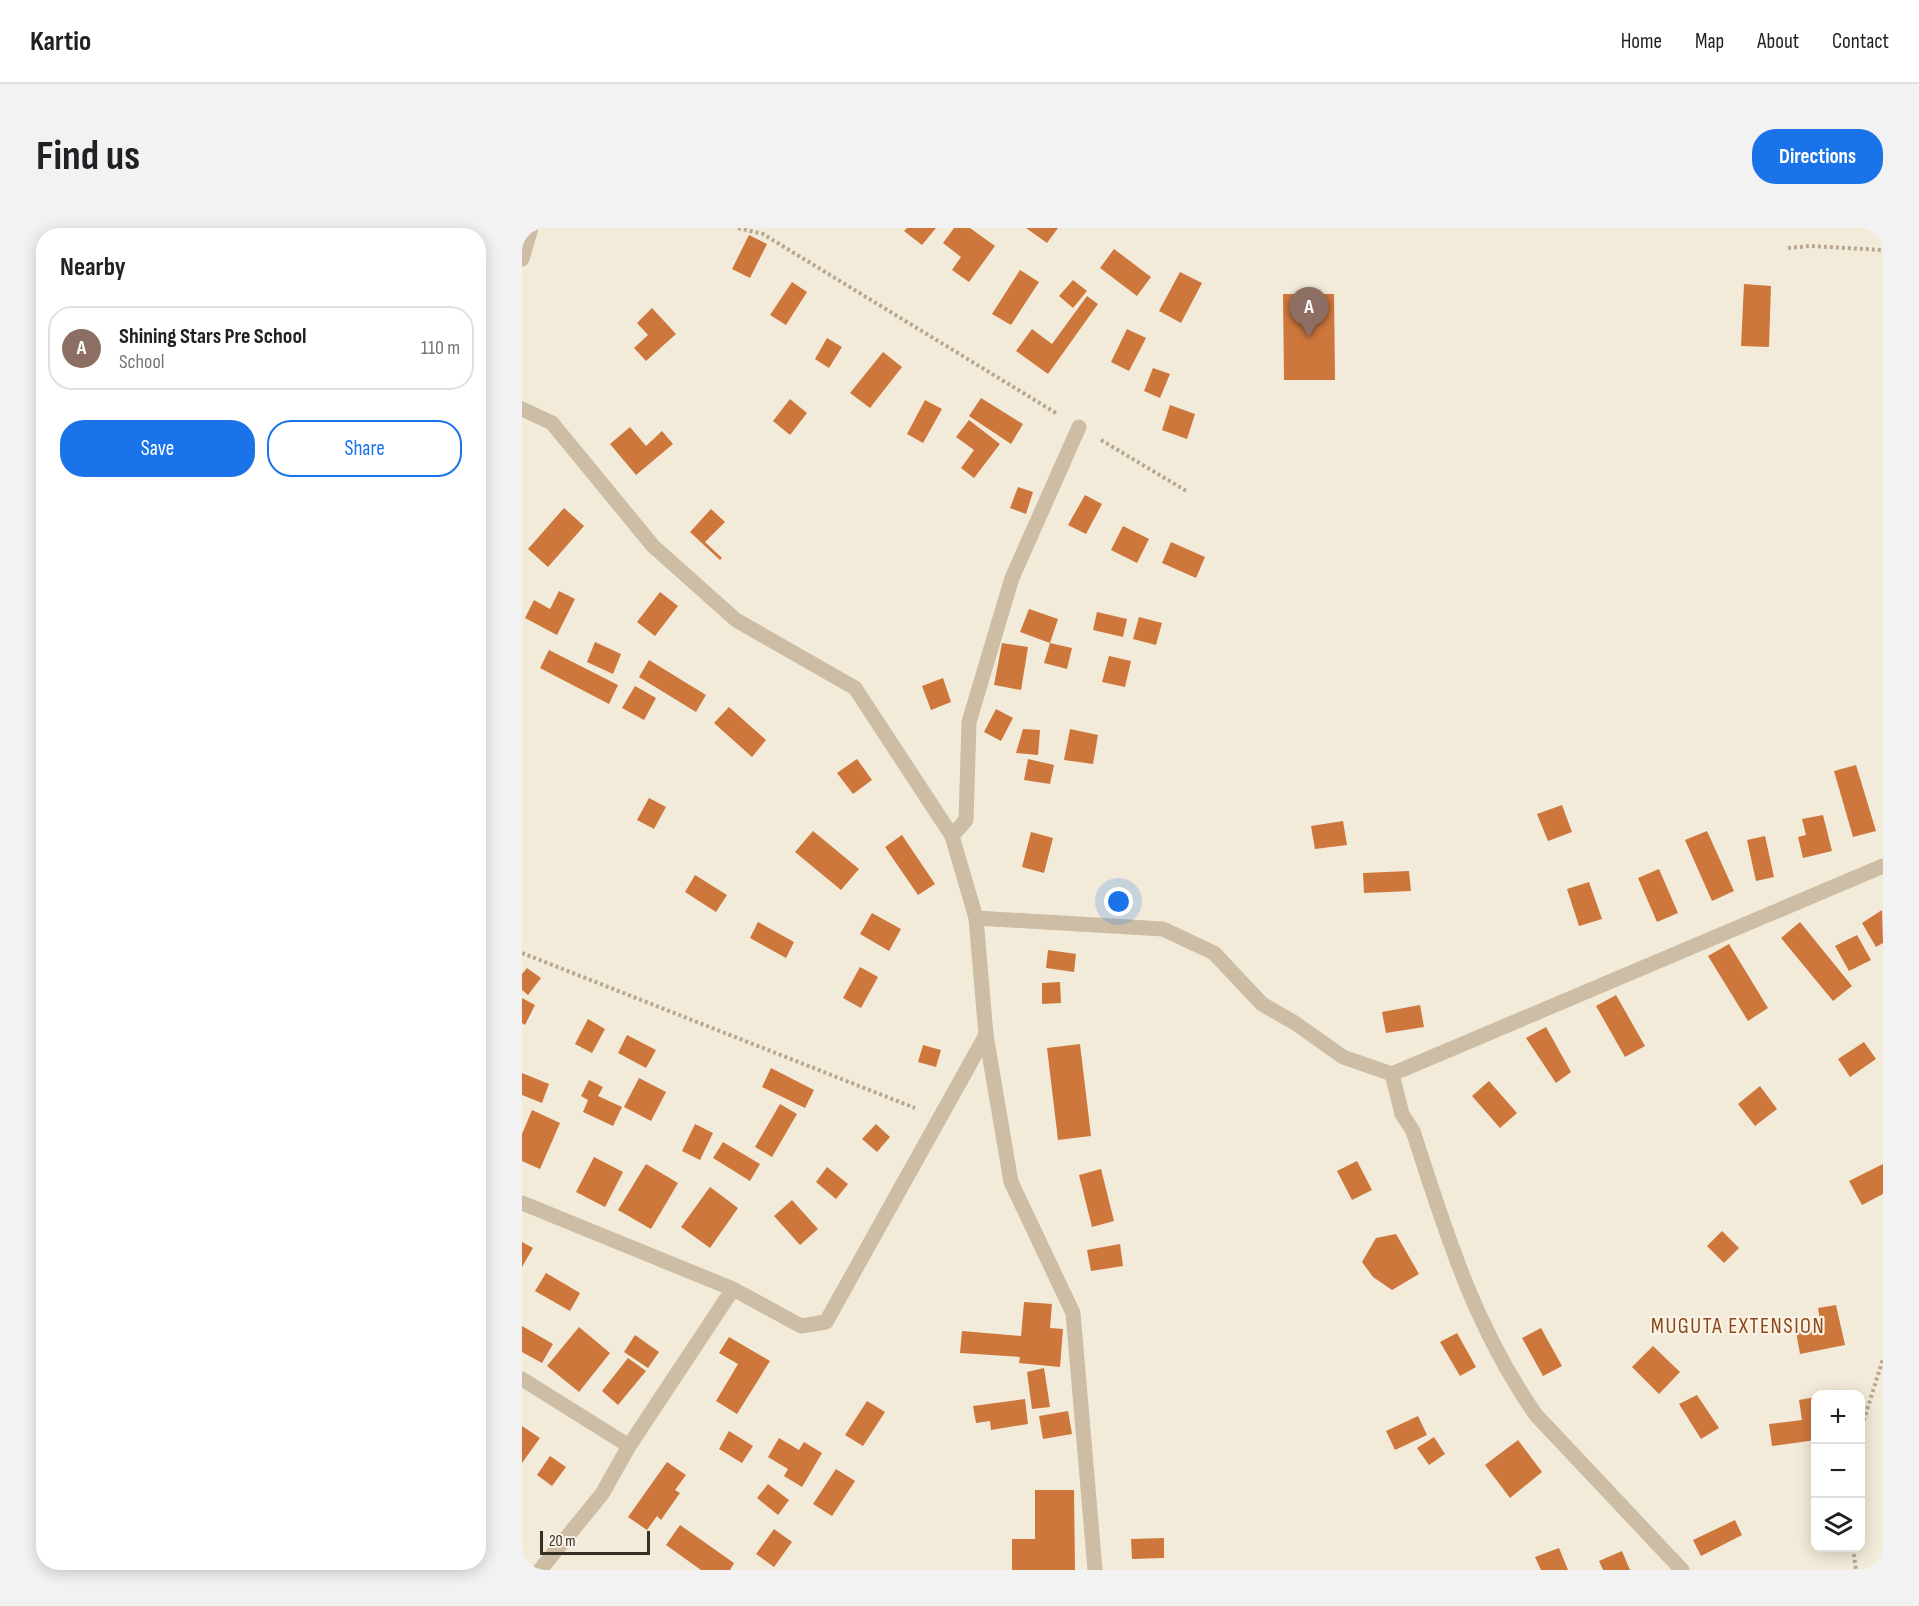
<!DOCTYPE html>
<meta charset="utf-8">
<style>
:root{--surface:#fff;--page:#f2f2f2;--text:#202124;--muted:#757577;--line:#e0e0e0;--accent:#1a73e8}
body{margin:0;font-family:"Sofia Sans Condensed",sans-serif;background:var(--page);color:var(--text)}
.controls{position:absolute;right:18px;bottom:18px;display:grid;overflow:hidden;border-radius:12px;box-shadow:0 3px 15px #0003}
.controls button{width:54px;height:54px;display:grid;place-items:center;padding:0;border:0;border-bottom:2px solid var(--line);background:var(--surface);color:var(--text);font:30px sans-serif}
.scale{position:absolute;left:18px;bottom:15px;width:110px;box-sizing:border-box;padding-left:6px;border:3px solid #372e26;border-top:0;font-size:16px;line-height:21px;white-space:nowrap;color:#372e26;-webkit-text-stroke:4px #fbf4e6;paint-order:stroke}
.you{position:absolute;left:597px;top:674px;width:21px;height:21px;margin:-15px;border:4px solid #fff;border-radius:50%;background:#1a73e8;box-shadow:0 0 0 9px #1a73e833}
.badge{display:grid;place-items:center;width:39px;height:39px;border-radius:50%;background:var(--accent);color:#fff;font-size:20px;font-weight:700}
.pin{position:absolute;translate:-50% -50px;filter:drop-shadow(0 2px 3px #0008)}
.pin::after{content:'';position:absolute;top:32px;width:21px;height:18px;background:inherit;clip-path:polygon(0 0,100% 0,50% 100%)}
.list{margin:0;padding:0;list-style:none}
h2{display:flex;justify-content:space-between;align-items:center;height:78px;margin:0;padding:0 24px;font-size:26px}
h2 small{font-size:20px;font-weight:400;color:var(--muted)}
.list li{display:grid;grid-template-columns:39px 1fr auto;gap:18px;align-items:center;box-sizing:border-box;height:84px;margin:0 12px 12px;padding:0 12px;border:2px solid var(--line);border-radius:24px}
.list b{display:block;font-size:22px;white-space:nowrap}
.list p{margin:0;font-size:20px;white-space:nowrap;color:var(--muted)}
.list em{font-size:20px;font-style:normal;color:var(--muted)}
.actions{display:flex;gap:12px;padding:18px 24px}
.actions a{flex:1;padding:14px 0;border:2px solid var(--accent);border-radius:24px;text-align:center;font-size:21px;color:var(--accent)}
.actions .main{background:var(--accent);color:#fff}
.icon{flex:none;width:33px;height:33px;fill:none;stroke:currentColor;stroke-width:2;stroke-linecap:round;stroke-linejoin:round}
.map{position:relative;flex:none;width:1361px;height:1342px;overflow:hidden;border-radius:24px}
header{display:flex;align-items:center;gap:36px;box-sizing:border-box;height:84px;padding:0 30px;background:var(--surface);border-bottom:2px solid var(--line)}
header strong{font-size:28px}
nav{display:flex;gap:33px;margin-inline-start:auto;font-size:21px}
.intro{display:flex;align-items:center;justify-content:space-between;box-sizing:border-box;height:144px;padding:0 36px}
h1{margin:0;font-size:42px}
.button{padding:15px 27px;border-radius:24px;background:var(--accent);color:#fff;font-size:21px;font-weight:700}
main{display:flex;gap:36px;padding:0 36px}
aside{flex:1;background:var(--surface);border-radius:24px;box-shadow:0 3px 15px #0003}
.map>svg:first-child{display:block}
</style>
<header>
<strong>Kartio</strong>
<nav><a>Home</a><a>Map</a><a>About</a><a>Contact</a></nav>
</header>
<div class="intro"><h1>Find us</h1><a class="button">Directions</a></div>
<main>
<aside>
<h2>Nearby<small></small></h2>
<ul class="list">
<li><span class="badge" style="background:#8d6e63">A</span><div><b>Shining Stars Pre School</b><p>School</p></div><em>110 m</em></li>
</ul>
<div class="actions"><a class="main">Save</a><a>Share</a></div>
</aside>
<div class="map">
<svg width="1361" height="1342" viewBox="0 0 1361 1342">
<rect width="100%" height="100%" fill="#f3ebd9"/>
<!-- building -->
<g fill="#ce773c">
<path d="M 385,0 L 414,0 L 400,17 L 382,3 Z"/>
<path d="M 432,0 L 448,0 L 473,18 L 447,54 L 430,42 L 439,29 L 421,15 Z"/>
<path d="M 504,0 L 536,0 L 525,15 Z"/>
<path d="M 227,7 L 245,16 L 228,50 L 210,41 Z"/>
<path d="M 592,21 L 629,49 L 615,68 L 578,40 Z"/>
<path d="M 498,42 L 517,54 L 489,97 L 470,86 Z"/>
<path d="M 658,44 L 680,55 L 659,95 L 637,83 Z"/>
<path d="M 551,52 L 565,63 L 551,80 L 537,68 Z"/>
<path d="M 270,54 L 285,64 L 264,97 L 248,87 Z"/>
<path d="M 1222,56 L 1249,58 L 1247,119 L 1219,118 Z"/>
<path d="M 761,66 L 812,66 L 813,152 L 762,152 Z"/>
<path d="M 565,68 L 576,76 L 526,146 L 494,123 L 510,101 L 530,116 Z"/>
<path d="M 130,80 L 154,106 L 124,133 L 112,120 L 126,107 L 115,95 Z"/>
<path d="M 605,101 L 624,110 L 607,143 L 589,134 Z"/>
<path d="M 305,110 L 320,119 L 307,140 L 293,131 Z"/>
<path d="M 361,124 L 380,139 L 348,180 L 328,165 Z"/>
<path d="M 631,140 L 648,146 L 638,170 L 622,163 Z"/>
<path d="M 459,170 L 501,196 L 489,216 L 447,188 Z"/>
<path d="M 268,171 L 285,185 L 268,207 L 251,193 Z"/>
<path d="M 403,172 L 420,181 L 401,215 L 385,206 Z"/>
<path d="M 648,177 L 673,186 L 665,211 L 640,202 Z"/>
<path d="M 447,192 L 478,216 L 452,250 L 439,240 L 452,222 L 434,209 Z"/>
<path d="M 108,199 L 124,218 L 140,203 L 151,216 L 114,247 L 88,216 Z"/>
<path d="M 496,259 L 511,264 L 504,286 L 488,280 Z"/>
<path d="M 563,267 L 580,276 L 564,306 L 546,297 Z"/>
<path d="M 42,280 L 62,298 L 26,339 L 6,321 Z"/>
<path d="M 189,281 L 203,294 L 183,314 L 200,330 L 198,332 L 168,304 Z"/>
<path d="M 601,298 L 627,311 L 615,335 L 589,322 Z"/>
<path d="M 649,314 L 683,329 L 674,350 L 640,335 Z"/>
<path d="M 37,363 L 53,371 L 35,407 L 3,390 L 12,372 L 28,381 Z"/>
<path d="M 138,364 L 156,378 L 133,408 L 115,394 Z"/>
<path d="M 507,381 L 536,391 L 528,415 L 498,404 Z"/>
<path d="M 575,384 L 605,391 L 601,409 L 571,402 Z"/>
<path d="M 617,389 L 640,395 L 634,417 L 611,411 Z"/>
<path d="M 73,414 L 99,426 L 91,446 L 65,434 Z"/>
<path d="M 480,415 L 506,419 L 499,462 L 472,457 Z"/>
<path d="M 528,415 L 550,420 L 545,441 L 522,435 Z"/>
<path d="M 27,422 L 96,457 L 87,476 L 18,440 Z"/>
<path d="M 587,428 L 609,433 L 603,459 L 580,454 Z"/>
<path d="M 127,432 L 184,467 L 174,484 L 117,449 Z"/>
<path d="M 421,450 L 429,474 L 409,482 L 400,458 Z"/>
<path d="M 113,458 L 134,470 L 122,492 L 100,480 Z"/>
<path d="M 207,479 L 244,512 L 230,529 L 192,495 Z"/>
<path d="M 474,481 L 491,490 L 479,513 L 462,504 Z"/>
<path d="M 501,501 L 518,502 L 516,527 L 494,525 Z"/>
<path d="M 548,501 L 576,507 L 571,536 L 542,532 Z"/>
<path d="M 335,531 L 350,552 L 331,566 L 315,545 Z"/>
<path d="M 506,531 L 532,537 L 528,556 L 502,552 Z"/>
<path d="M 1334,537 L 1354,603 L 1331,609 L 1312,543 Z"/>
<path d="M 127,570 L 144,579 L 132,601 L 115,592 Z"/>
<path d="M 1040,577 L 1050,604 L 1026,613 L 1015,586 Z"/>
<path d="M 1301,587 L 1310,623 L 1281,630 L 1276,609 L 1284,607 L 1280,591 Z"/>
<path d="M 821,593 L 825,617 L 793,621 L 789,598 Z"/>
<path d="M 291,603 L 337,641 L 319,662 L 273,624 Z"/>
<path d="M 1185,603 L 1212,663 L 1190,673 L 1163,612 Z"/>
<path d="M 509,604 L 531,610 L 522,645 L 500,639 Z"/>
<path d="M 380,607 L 413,656 L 396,667 L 363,619 Z"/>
<path d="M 1243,608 L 1252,649 L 1234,653 L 1225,612 Z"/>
<path d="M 1137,641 L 1156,685 L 1135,694 L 1116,650 Z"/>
<path d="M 887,643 L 889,663 L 842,665 L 841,645 Z"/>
<path d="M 173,647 L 205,667 L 194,684 L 163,664 Z"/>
<path d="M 1067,654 L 1080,691 L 1057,698 L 1045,661 Z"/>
<path d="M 1360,682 L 1361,715 L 1354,719 L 1340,695 Z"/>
<path d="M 350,685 L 379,701 L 367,723 L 338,706 Z"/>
<path d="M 236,694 L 272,714 L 264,730 L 228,710 Z"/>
<path d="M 1278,694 L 1330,758 L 1311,773 L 1259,710 Z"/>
<path d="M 1335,707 L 1349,732 L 1327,743 L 1313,718 Z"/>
<path d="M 1207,716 L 1246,780 L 1226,793 L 1186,728 Z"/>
<path d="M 526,722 L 554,726 L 552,744 L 524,740 Z"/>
<path d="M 338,739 L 356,749 L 339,780 L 321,770 Z"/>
<path d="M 5,740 L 19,750 L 6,767 L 0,762 L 0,746 Z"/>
<path d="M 538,754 L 539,775 L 520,776 L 520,755 Z"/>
<path d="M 1094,767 L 1123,818 L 1103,829 L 1074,778 Z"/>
<path d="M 0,770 L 13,777 L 3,797 L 0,795 Z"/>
<path d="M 898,777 L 902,799 L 864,805 L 860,784 Z"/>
<path d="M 66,791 L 83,801 L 70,825 L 53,816 Z"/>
<path d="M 1024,799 L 1049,844 L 1034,855 L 1004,810 Z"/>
<path d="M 105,807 L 134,822 L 124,840 L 96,825 Z"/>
<path d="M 1342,814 L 1354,831 L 1328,849 L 1316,831 Z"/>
<path d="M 558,816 L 569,908 L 536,912 L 525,820 Z"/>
<path d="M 401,817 L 419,822 L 414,839 L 396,834 Z"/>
<path d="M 249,840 L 292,862 L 283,880 L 240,859 Z"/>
<path d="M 0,845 L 27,856 L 20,875 L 0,867 Z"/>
<path d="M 117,850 L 144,864 L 129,893 L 102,879 Z"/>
<path d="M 67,852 L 81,859 L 76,868 L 100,879 L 91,898 L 61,884 L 66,872 L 59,868 Z"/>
<path d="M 967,853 L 995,885 L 978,900 L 950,868 Z"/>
<path d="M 1238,858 L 1255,881 L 1233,898 L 1216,876 Z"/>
<path d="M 258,876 L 275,886 L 250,929 L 233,919 Z"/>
<path d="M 10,882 L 38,895 L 18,941 L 0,933 L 0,906 Z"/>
<path d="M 173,896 L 191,905 L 178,932 L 160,923 Z"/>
<path d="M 354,896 L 368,909 L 355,924 L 340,911 Z"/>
<path d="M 201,914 L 238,936 L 228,953 L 191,930 Z"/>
<path d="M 72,929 L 101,944 L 83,979 L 54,964 Z"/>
<path d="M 835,933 L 850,962 L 830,972 L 815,943 Z"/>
<path d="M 124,936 L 156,955 L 129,1001 L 96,982 Z"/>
<path d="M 1361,936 L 1361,966 L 1340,977 L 1327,953 Z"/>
<path d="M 305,939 L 326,956 L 314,971 L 294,954 Z"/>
<path d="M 579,941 L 592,993 L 570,999 L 557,947 Z"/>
<path d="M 188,959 L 216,980 L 188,1020 L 159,999 Z"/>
<path d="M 270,972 L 296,1001 L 278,1017 L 252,988 Z"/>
<path d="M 1200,1003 L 1217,1020 L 1202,1035 L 1185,1018 Z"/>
<path d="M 874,1006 L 897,1046 L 870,1062 L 851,1049 L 840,1034 L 854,1010 Z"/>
<path d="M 0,1014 L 11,1020 L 0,1039 Z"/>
<path d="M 598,1016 L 601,1038 L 569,1043 L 565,1022 Z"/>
<path d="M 24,1045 L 58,1065 L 48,1083 L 13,1063 Z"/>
<path d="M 502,1074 L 530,1076 L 528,1100 L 541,1101 L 538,1139 L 497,1135 L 498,1129 L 438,1125 L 440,1103 L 499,1108 Z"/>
<path d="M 1314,1077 L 1323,1117 L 1278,1126 L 1274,1104 L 1299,1099 L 1296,1080 Z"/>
<path d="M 0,1098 L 31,1116 L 20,1135 L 0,1124 Z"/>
<path d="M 57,1099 L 88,1125 L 57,1164 L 25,1138 Z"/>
<path d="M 1019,1100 L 1040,1138 L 1021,1148 L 1000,1110 Z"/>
<path d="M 935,1105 L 954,1139 L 938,1148 L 918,1114 Z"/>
<path d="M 113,1107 L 137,1124 L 126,1140 L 102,1124 Z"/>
<path d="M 207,1109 L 248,1133 L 215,1186 L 194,1173 L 216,1136 L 197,1125 Z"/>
<path d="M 1131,1118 L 1158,1144 L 1137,1166 L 1110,1139 Z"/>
<path d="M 106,1130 L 124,1143 L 96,1177 L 80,1163 Z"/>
<path d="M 522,1140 L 528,1179 L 510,1181 L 505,1144 Z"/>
<path d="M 1175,1167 L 1197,1200 L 1179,1211 L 1157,1176 Z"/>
<path d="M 1294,1169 L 1294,1212 L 1250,1218 L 1247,1196 L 1280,1192 L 1277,1172 Z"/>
<path d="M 503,1171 L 506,1196 L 469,1202 L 468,1193 L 454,1195 L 451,1178 Z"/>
<path d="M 345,1173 L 363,1184 L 341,1218 L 323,1207 Z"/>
<path d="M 546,1183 L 550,1206 L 521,1211 L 517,1188 Z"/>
<path d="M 896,1188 L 905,1207 L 873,1222 L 864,1203 Z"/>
<path d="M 0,1198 L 18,1210 L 0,1235 Z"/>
<path d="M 207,1203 L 231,1218 L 220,1235 L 197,1221 Z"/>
<path d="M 912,1209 L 923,1226 L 907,1237 L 895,1220 Z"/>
<path d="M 257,1210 L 277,1222 L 282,1214 L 300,1225 L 280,1259 L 262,1248 L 266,1241 L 246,1229 Z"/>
<path d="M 996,1212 L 1020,1244 L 988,1270 L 963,1237 Z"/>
<path d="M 28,1228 L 44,1239 L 30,1258 L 15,1247 Z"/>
<path d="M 145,1234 L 164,1247 L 153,1262 L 158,1265 L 139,1292 L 135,1288 L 125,1302 L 106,1289 Z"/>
<path d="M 314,1241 L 333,1253 L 310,1288 L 291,1276 Z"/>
<path d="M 246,1256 L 267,1272 L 256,1287 L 235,1270 Z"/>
<path d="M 513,1262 L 552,1262 L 553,1342 L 490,1342 L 490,1311 L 513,1311 Z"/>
<path d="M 1213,1292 L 1220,1307 L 1179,1328 L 1171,1312 Z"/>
<path d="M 158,1297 L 212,1335 L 208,1342 L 179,1342 L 144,1317 Z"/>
<path d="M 252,1301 L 270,1314 L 252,1339 L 234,1326 Z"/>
<path d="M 642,1310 L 642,1330 L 610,1331 L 609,1311 Z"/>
<path d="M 1037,1320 L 1046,1342 L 1019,1342 L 1013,1329 Z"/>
<path d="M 1100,1323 L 1108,1342 L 1081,1342 L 1077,1333 Z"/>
</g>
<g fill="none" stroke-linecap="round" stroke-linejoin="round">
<!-- path -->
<g stroke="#b8a78e" stroke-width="4" stroke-dasharray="3 3" stroke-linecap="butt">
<path d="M 216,0 L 241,6 L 534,185"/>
<path d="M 1266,20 L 1288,18 L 1361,22"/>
<path d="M 579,212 L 666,264"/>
<path d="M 0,725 L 393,880"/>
<path d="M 1338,1204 L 1361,1131"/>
<path d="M 1331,1320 L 1334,1342"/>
</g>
<!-- lane -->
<g stroke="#ccbda4" stroke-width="15">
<path d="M 0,181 L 30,195 L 131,318 L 214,392 L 333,460 L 430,608 L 454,690 L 464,807 L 489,954 L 551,1085 L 573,1342"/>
<path d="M 430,608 L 444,592 L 447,494 L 490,350 L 557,199"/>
<path d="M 0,975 L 211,1061 L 279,1098 L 304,1094 L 464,807"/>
<path d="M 0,1151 L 107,1218"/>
<path d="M 18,1342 L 80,1266 L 107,1218 L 211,1061"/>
</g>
<!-- street -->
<g stroke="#ccbda4" stroke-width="15">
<path d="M 0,31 L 9,0"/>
<path d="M 454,690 L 641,701 L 692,725 L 740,776 L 773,795 L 821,829 L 870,846 L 1361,638"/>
<path d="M 870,846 L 880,886 L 891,903 C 924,1005 952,1098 1014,1187 L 1160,1342"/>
</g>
</g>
<g text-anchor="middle" stroke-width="4.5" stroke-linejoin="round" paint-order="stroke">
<!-- neighbourhood labels -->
<g font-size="22" letter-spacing="1.5" fill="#8b471a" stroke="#fbf4e6">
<text x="1216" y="1105">MUGUTA EXTENSION</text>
</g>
</g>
</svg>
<div class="controls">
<button>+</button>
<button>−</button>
<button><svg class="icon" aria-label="layers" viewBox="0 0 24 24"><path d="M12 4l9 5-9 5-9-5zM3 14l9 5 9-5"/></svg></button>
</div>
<div class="scale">20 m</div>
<div class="you"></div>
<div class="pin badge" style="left:787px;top:109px;background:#8d6e63">A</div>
</div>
</main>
